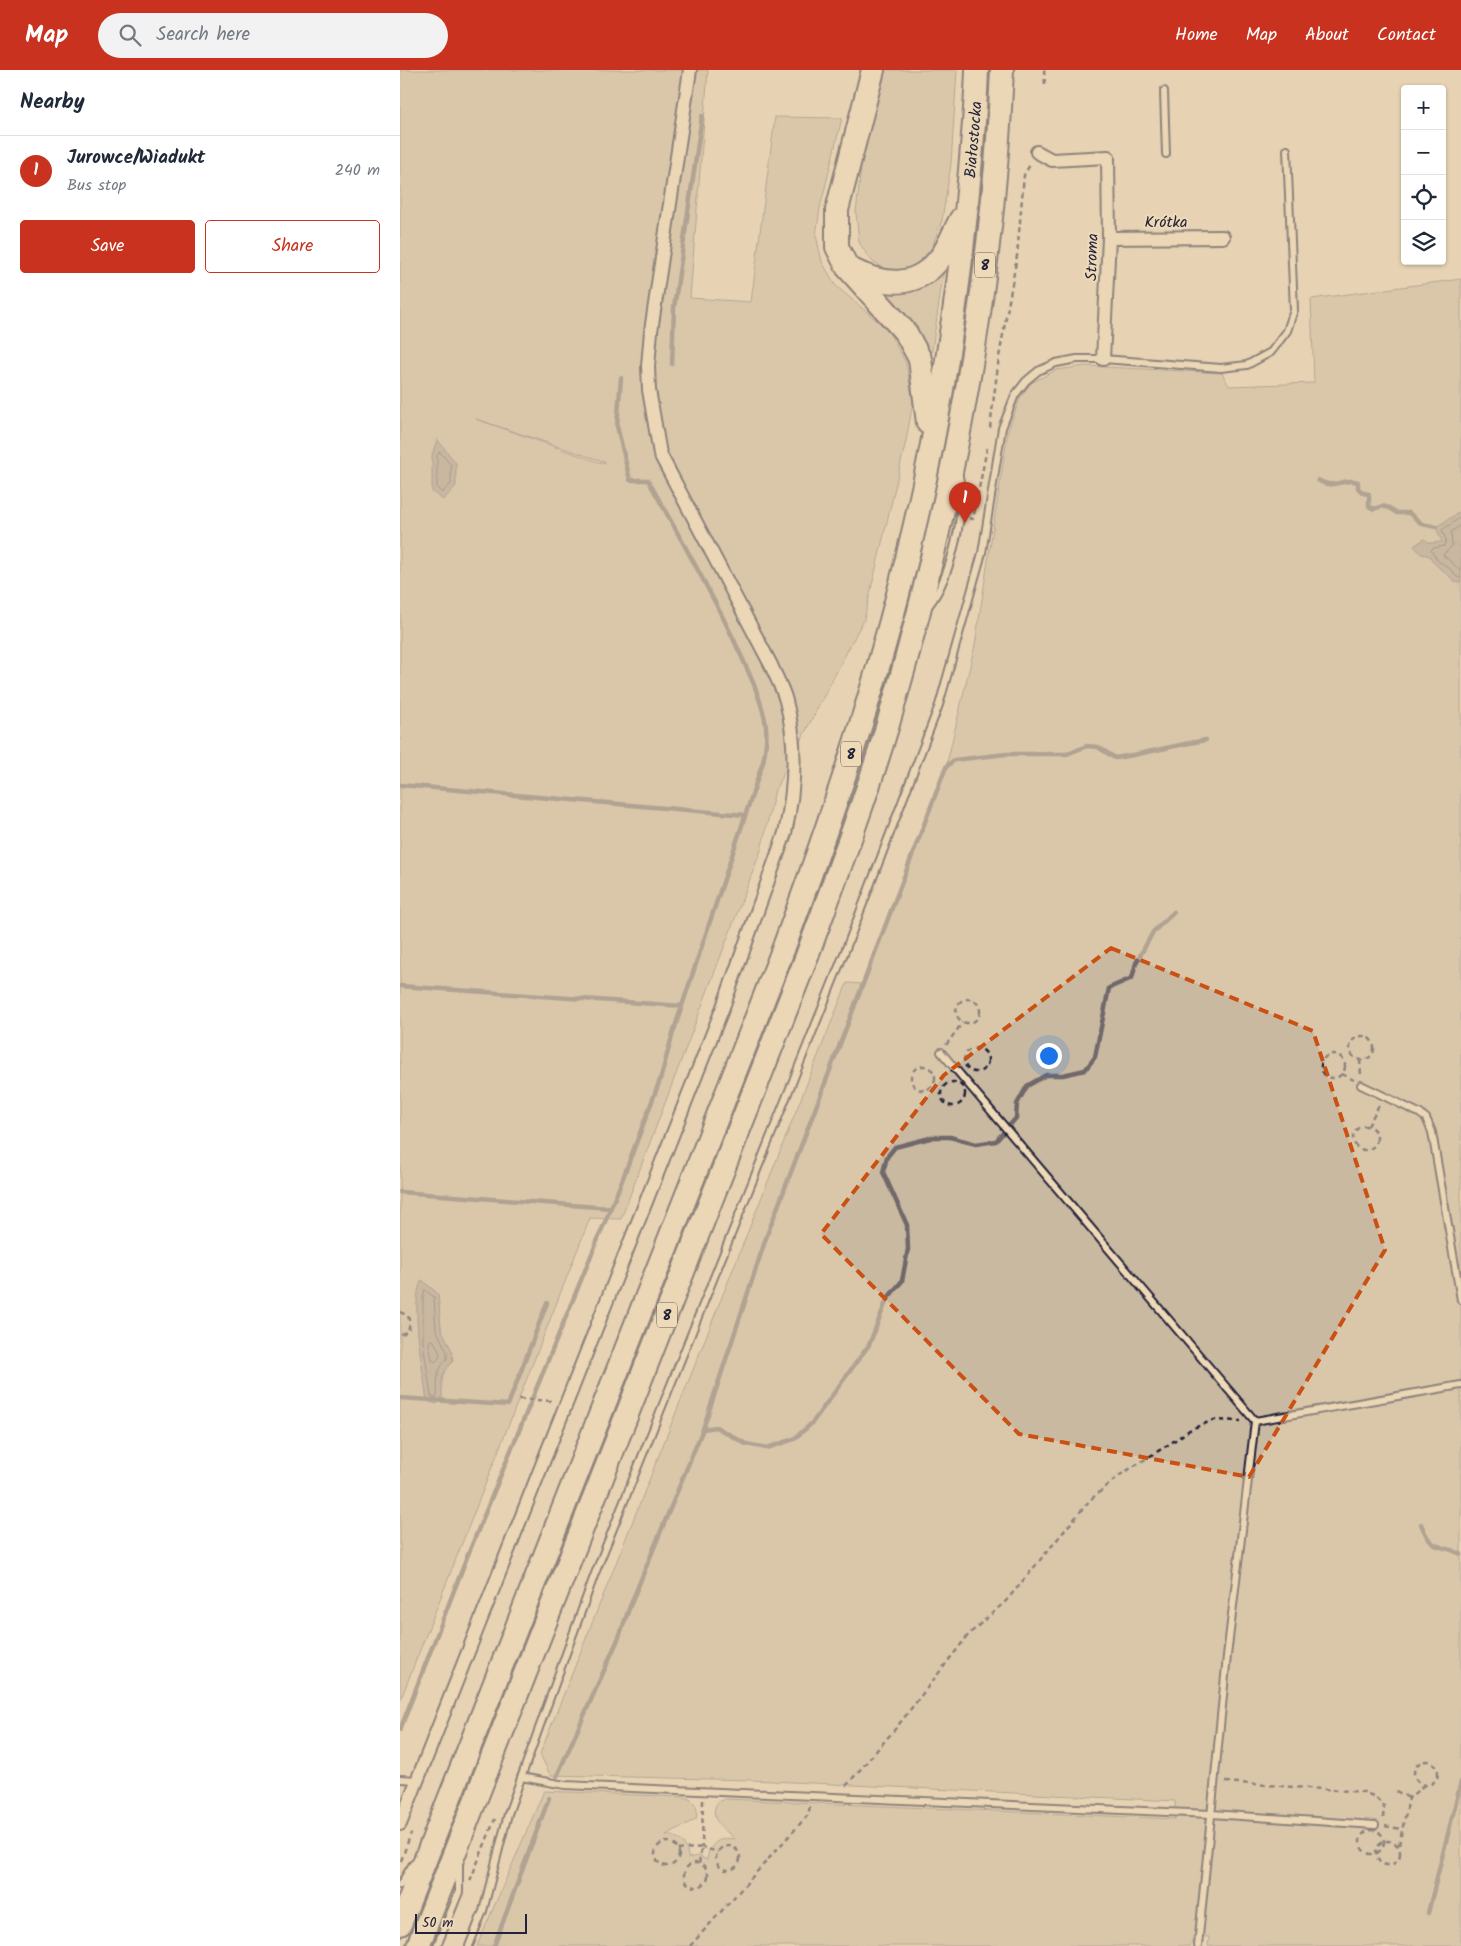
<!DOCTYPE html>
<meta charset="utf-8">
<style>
:root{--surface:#fff;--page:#f2f2f3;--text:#1f2937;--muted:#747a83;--line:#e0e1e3;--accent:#c8321e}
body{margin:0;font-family:Kalam,sans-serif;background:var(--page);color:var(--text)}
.controls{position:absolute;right:15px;top:15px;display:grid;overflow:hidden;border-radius:5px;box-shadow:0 1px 4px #0004}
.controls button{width:45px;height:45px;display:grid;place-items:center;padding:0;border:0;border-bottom:1px solid var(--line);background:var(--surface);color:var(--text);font:25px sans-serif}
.scale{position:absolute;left:15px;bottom:12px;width:112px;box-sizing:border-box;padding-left:5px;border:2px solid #22223b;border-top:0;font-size:14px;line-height:18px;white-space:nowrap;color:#22223b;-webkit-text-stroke:4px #efdab8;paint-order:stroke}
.you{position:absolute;left:648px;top:985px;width:18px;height:18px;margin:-12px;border:4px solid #fff;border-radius:50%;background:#1a73e8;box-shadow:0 0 0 8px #1a73e833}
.badge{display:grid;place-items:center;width:32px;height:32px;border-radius:50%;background:var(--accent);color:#fff;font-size:16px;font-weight:700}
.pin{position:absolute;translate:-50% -41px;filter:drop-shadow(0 1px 2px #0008)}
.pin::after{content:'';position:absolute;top:26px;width:18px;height:15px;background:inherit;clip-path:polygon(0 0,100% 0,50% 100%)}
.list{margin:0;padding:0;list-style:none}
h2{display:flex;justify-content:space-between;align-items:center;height:65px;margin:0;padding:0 20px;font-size:21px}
h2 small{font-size:16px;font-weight:400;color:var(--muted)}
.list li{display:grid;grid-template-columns:32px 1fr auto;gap:15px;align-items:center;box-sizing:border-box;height:70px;padding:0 20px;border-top:1px solid var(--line)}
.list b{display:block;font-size:19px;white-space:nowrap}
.list p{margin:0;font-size:16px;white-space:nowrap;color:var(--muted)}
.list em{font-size:16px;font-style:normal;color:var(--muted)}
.actions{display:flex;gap:10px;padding:15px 20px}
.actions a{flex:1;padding:11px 0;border:1px solid var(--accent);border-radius:5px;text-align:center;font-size:18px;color:var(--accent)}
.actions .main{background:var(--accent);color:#fff}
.icon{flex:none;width:28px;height:28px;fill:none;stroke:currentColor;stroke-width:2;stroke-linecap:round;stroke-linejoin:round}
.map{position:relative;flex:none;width:1061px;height:1876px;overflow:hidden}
header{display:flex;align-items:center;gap:30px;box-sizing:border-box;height:70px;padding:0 25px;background:var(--accent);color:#fff}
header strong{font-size:24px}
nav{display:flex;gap:28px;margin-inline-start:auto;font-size:18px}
.search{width:350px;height:45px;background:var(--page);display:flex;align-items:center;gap:12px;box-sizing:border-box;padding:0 18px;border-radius:28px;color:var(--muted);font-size:19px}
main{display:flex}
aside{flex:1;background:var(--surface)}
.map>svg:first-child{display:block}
</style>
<header>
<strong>Map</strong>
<div class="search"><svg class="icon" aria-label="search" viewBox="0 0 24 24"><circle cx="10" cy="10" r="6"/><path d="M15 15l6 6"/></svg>Search here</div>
<nav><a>Home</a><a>Map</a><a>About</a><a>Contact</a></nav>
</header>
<main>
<aside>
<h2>Nearby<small></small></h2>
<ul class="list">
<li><span class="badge">1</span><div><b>Jurowce/Wiadukt</b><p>Bus stop</p></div><em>240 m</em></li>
</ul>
<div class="actions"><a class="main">Save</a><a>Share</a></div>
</aside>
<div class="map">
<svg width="1061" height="1876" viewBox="0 0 1061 1876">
<rect width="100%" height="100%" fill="#e7d3b3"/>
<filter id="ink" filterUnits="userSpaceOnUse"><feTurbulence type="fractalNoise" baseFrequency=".02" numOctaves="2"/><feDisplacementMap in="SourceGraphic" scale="10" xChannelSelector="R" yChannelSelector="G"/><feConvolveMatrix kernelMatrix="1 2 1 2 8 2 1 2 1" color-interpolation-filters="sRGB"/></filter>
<g filter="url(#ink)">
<!-- green -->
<g fill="#c9b9a1" stroke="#766e6e" fill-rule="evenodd">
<path d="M 0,0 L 308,0 L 290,228 L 351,232 L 375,47 L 442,48 L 420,138 L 416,165 L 422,192 L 436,216 L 487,259 L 506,293 L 513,332 L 506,371 L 464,549 L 375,720 L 361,780 L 221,1149 L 190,1148 L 0,1631 ZM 76,349 L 205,392 L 206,393 L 198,392 ZM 22,1210 L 38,1224 L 41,1258 L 53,1291 C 39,1304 42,1312 42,1330 L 27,1331 C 22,1287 12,1255 22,1210 Z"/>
<path d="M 484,0 L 557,0 L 551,94 L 542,150 L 532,177 L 523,188 L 513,196 L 499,200 L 486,199 L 473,192 L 467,185 L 459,172 L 456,143 L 463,80 Z"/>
<path d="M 544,199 L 530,293 L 474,219 Z"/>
<path d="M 1061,209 L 1061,1876 L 808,1876 L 809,1867 L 793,1866 L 791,1876 L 77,1876 L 144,1721 L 284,1727 C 295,1730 299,1737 296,1749 L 266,1765 C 279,1766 288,1774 288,1788 L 299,1786 L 307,1790 C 309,1774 319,1766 335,1769 C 326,1761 309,1750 316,1735 C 318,1731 321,1730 326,1729 L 775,1749 L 775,1731 L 351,1710 L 150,1705 L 140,1684 L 447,913 L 463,914 L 546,697 L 575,575 L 608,361 L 620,328 L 631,313 L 656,300 L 685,296 L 822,303 L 829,316 L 914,313 L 911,229 Z"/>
</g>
<!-- water -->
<g fill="#a4968a" stroke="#70686a">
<path d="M 37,369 L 56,393 L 56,416 L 43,430 L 32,422 L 32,385 Z"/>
<path d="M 1061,441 L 1061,472 L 1059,476 L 1061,477 L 1061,512 L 1055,512 C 1047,502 1034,497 1030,486 L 1021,484 L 1014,476 L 1024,469 L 1030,473 L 1042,472 L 1036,457 Z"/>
<path d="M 22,1210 L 38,1224 L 41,1258 L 52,1281 L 53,1291 C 39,1305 42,1312 42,1330 L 36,1334 L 27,1331 C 24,1305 9,1231 22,1210 Z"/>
</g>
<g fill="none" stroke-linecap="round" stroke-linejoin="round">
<!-- shore -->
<g stroke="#56505b" stroke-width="1">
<path d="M 40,382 L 51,395 L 51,414 L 42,423 L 37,418 L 37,386 Z"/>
<path d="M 1061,447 L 1042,460 L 1046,470 L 1044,476 L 1033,478 L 1031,480 L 1037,490 L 1049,498 L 1057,507 L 1061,508"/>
<path d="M 1061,455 L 1051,462 L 1052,476 L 1043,485 L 1061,501"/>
<path d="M 25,1220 L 34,1227 L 36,1259 L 47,1282 L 47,1289 C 35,1302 38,1309 37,1326 L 35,1328 L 31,1326 L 23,1272 L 23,1229 Z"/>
<path d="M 31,1270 L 34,1271 C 38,1280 44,1285 35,1292 L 32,1290 L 29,1272 Z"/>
</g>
<!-- stream -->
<g stroke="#70686a" stroke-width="4.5">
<path d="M 272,294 L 274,238 L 302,46"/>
<path d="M 918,410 C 936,421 941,407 958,412 L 958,418 L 963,423 L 969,424 L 969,436 L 974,439 L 982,436 L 989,438 L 997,443 L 1009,443 L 1022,454 L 1036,457"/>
<path d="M 0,715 L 345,745"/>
<path d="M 0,916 L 282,936"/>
<path d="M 0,1122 L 210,1138"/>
<path d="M 0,1328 L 108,1335 L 147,1233"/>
<path d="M 303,1359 L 367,1165 L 546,697 L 554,690 L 606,684 L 667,684 L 687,676 L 698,677 L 715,688 C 745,684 775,675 806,670"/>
<path d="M 1021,1454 C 1033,1484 1038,1472 1061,1484"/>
<path d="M 0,1660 L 67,1487 L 221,1113 L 260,1010 L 273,963 L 363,692 C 366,678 368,664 365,650 C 359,621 345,595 333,568 C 307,514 277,462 248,410 L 230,410 L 217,356 L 221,308"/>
<path d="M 157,1706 L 219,1567 L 230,1536 L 303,1359 L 316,1357 L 346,1374 L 367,1378 L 394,1369 L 412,1353 L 469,1275 L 487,1229 L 502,1211 L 508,1179 L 507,1155 L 483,1102 L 487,1087 L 495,1077 L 534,1067 L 550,1067 L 576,1074 L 596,1071 L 616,1048 L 617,1034 L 627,1016 L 646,1005 L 663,1005 L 685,1000 L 695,987 L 709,918 L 732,908 L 736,893 L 753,862 L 774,842"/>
<path d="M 1028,1843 L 1061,1712"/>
<path d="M 94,1876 L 149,1728"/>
</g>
<defs>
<g id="lane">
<path d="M 764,21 L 766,84"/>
<path d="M 530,534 C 551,506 567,440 559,406"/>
<path d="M 541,982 L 855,1351 L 827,1586 L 798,1876"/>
<path d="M 961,1015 L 1019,1043 L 1026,1048 L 1032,1062 L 1061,1230"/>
<path d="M 855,1351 L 1061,1315"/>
<path d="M 121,1707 L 165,1715 L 811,1744 L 975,1755"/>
<path d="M 0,1709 L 18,1710"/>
<path d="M 0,1815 L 13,1794"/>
<path d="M 37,1876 L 59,1822 L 59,1792"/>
<path d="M 69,1876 L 83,1841 L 108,1744 L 194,1506 L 447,876 L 539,635 L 582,483 L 602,358 L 615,325 L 626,311 L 638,301 L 656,293 L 677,289 L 703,289 L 821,298 L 847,295 L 871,282 L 887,261 L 894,240 L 887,80"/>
</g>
<g id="street">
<path d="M 637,82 L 652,90 L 708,87 L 709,168 L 703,289"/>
<path d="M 709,168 L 823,167"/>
<path d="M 0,1754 L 323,937 L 385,763 C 395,719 398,676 386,631 C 383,619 376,607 371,595 L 260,384 L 249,320 L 248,296 L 251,261 L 290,0"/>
</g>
<g id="highway">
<path d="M 473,0 L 437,140 L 437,177 L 447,197 L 506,263 L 520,289 L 528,353"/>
<path d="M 450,199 C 484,216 516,220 541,187 C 549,176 554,161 561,149"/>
<path id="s1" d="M 0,1854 L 381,885 C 417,788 452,690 480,590 C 526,431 556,266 570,100 C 573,67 576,33 577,0"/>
<path d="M 18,1876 L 404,894 C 433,815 464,735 488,654 C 550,442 593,221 602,0"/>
</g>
</defs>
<!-- lane casing -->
<use href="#lane" stroke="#22223b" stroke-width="10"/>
<!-- street casing -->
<use href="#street" stroke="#22223b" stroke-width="16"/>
<!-- highway casing -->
<use href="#highway" stroke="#22223b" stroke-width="26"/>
<!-- path -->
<g stroke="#22223b" stroke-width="2.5" stroke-dasharray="5 4" stroke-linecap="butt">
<path d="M 644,0 L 645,15"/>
<path d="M 590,358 L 599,287 L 617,186 L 624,105 L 631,93"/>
<path d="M 569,448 L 573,449 L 587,378"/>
<circle cx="568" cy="941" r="12"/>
<circle cx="962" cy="978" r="12"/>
<path d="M 546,975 L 563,952"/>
<circle cx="576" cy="990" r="12"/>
<circle cx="933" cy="996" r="12"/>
<path d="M 960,990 L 961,1006"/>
<circle cx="523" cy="1008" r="12"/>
<path d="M 942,1004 L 954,1010"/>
<circle cx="553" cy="1024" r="12"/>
<path d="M 968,1056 L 979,1035"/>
<circle cx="965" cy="1068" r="12"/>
<path d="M 0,1242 L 8,1246 L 10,1253 L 8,1261 L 0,1265"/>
<path d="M 119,1329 L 153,1331"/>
<circle cx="1026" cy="1703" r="12"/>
<path d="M 825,1712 L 964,1722 L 975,1727 L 984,1736 L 983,1748"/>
<path d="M 446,1716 L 496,1658 L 569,1564 L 606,1531 L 690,1430 L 720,1405 L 771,1373 L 791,1359 L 814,1350 L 841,1351"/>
<path d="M 996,1721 L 1009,1728"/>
<path d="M 303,1730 L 302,1777 L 318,1782"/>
<path d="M 985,1756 L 1001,1759"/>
<circle cx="972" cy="1772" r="12"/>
<circle cx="988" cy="1783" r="12"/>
<circle cx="267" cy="1784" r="12"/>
<path d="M 999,1775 L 1009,1728 L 1024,1715"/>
<circle cx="328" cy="1788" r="12"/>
<path d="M 278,1780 L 302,1777 L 299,1794"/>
<path d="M 1,1791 L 11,1763"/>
<circle cx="296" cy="1805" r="12"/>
<path d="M 70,1811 L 95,1749"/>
<path d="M 290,1876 L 408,1745 L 410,1736"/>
</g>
<!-- lane -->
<use href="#lane" stroke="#efdab8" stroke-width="6"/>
<!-- street -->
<use href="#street" stroke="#efdab8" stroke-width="12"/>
<!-- highway -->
<use href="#highway" stroke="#efdab8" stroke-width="22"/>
</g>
</g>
<!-- marked area -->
<path d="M0 0H1061V1876H0ZM 711,878 L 913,961 L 985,1180 L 849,1407 L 619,1364 L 421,1164 L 544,1005 Z" fill="#e7d3b3" fill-opacity=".55" fill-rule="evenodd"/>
<path fill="none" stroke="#ca5113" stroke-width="4" stroke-dasharray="10 6" stroke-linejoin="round" d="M 711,878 L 913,961 L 985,1180 L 849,1407 L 619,1364 L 421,1164 L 544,1005 Z"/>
<g text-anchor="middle" stroke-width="4" stroke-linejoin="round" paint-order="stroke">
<!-- shield labels -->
<g fill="#efdab8" stroke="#605960" stroke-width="1">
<rect x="575" y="182.5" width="20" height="25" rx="4"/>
<rect x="441" y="671.5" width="20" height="25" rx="4"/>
<rect x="257" y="1232.5" width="20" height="25" rx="4"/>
</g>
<g font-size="15" font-weight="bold" fill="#22223b">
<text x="585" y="200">8</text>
<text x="451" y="689">8</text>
<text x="267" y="1250">8</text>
</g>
<!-- street labels -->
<g font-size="16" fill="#22223b" stroke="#efdab8">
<text dy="6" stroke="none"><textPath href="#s1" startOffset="1882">Białostocka</textPath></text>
<text x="766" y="157">Krótka</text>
<text transform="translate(691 187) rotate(-88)" y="6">Stroma</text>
</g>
</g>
</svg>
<div class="controls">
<button>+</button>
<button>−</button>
<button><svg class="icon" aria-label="locate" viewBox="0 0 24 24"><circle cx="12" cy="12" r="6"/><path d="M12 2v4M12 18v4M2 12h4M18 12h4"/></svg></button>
<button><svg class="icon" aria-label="layers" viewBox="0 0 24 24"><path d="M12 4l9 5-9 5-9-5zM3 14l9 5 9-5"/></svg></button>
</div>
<div class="scale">50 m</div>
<div class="you"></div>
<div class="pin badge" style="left:565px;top:453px">1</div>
</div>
</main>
